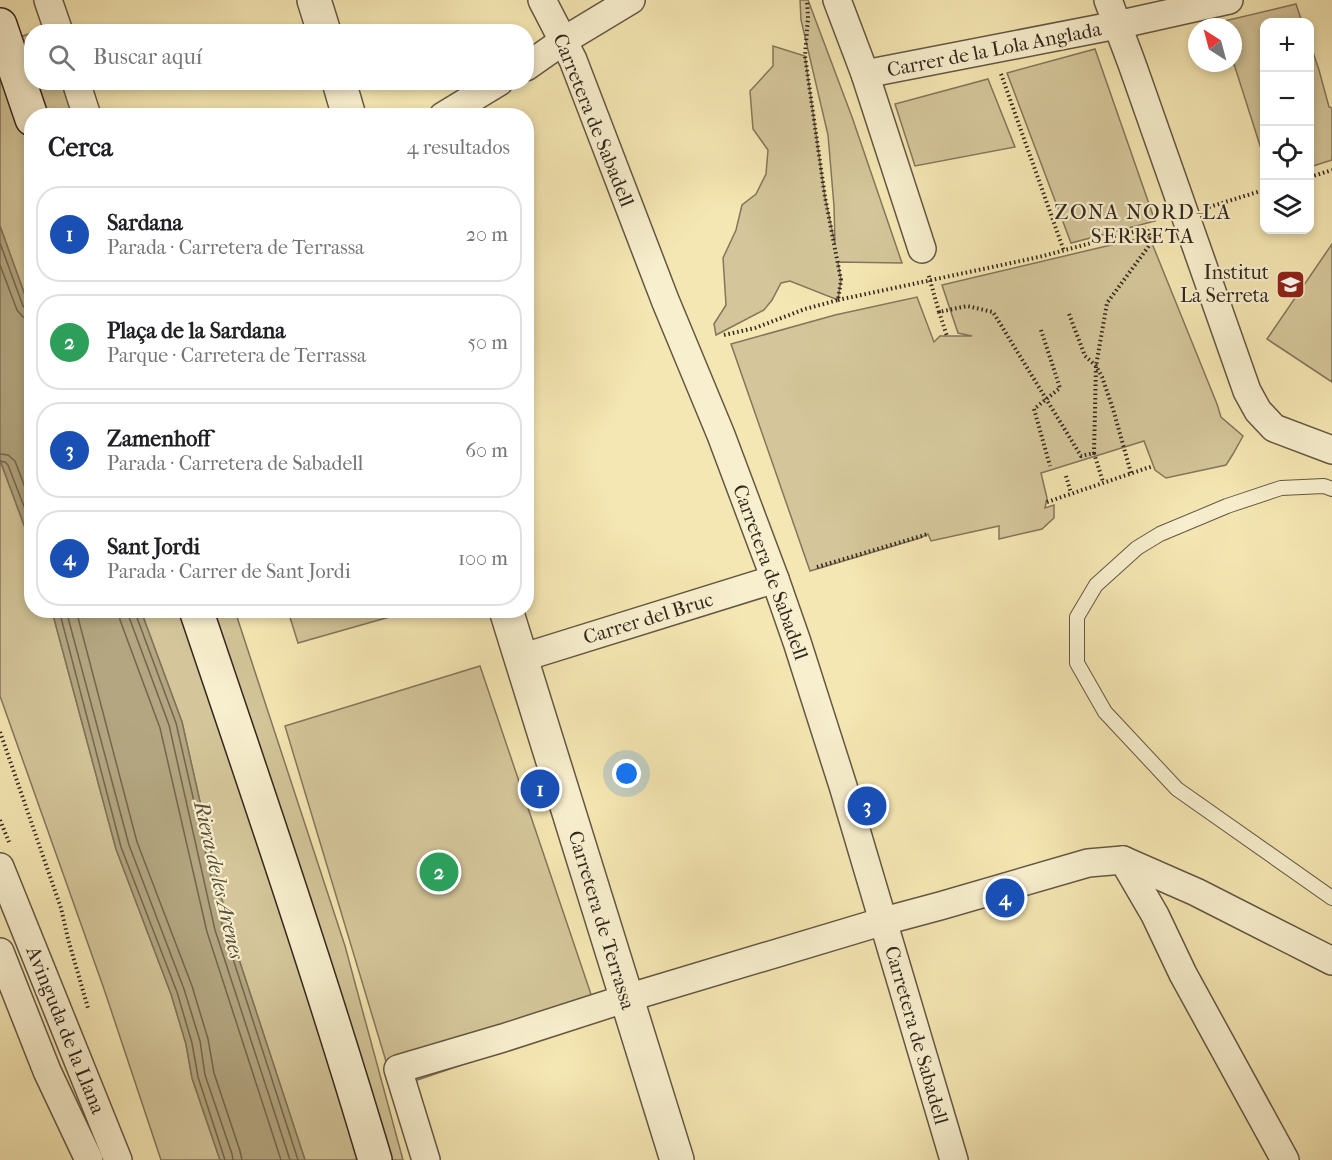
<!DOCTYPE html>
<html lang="es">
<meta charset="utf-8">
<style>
:root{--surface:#fff;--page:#f2f2f2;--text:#202124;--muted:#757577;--line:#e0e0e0;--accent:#8f2418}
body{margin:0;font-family:"IM FELL French Canon",serif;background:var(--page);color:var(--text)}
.controls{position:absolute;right:18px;top:18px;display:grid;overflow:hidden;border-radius:12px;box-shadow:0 3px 9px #0003}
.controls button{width:54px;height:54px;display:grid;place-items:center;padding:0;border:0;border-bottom:2px solid var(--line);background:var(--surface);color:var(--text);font:30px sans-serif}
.compass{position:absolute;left:1188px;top:18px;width:54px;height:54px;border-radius:50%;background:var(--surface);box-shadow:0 3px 9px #0003;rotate:324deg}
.you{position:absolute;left:627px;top:774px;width:21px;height:21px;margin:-15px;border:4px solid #fff;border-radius:50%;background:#1a73e8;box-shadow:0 0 0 9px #1a73e833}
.badge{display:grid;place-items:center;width:39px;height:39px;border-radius:50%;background:var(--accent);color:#fff;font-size:20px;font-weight:700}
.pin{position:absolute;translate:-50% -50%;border:3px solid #fff;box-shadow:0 2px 6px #0006}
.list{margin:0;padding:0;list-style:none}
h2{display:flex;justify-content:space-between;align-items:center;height:78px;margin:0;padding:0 24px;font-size:26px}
h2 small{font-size:20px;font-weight:400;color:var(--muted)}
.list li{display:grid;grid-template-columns:39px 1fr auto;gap:18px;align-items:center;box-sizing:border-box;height:96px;margin:0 12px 12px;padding:0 12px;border:2px solid var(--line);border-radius:24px}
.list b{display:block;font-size:22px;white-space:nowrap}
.list p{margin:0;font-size:20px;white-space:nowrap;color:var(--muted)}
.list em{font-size:20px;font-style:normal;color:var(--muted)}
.icon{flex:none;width:33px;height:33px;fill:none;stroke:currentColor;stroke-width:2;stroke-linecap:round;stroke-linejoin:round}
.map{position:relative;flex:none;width:1332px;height:1160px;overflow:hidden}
.search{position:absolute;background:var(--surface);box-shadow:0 3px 9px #0003;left:24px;top:24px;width:510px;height:66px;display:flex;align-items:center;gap:15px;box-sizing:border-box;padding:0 21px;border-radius:24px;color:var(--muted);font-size:22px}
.panel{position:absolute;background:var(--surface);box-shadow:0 3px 9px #0003;left:24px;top:108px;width:510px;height:510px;border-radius:24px}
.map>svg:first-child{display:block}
</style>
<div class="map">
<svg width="1332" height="1160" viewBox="0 0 1332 1160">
<rect width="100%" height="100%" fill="#f5e7b3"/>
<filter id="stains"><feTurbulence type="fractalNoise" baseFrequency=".00333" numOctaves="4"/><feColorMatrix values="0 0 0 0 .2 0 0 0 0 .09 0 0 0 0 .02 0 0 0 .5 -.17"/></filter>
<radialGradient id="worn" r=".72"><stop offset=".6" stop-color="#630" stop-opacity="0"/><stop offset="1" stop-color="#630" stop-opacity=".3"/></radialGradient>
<!-- green -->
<g fill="#d4c69a" stroke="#84765c" stroke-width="1.5">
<path d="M 800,0 L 808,0 L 852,117 L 902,263 L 838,262 L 841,280 L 838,300 L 790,281 L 781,283 L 772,300 L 764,310 L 716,335 L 714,324 L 726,305 L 723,258 L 736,230 L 742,205 L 756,194 L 766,174 L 768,150 L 753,129 L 750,91 L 773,66 L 773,46 L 805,56 L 825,197 L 835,244 L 834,206 L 828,135 L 801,20 Z"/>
<path d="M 1296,4 L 1302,22 L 1264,22 L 1264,158 L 1233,61 L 1233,27 L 1222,27 L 1220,22 Z"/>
<path d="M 31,33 L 32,82 L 63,83 L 74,115 L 32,116 L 31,312 L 0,226 L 0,44 Z"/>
<path d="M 1310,43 L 1319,70 L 1329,107 L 1332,108 L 1332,160 L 1310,167 Z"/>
<path d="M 1095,49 L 1155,221 L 1071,243 L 1007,73 Z"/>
<path d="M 988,79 L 1015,147 L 915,166 L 895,104 Z"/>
<path d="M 1149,236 L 1217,404 L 1221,417 L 1243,436 L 1233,454 L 1226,465 L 1166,478 L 1155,470 L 1144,441 L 1041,473 L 1047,498 L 1045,508 L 1054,505 L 1054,518 L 1042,529 L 999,539 L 999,526 L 931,541 L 928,534 L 920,538 L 810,571 L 731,344 L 835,315 L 917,297 L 934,342 L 940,336 L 972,336 L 958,333 L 942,285 Z"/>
<path d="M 1332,244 L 1332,382 L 1267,339 Z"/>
<path d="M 0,460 L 31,544 L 32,610 L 52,611 L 116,849 L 171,994 L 186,1044 L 192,1078 L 220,1160 L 161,1160 L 104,989 L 0,696 Z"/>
<path d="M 141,611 L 235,611 L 345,946 L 403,1160 L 305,1160 L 228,926 L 182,722 Z"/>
<path d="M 391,611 L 393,616 L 298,643 L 288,611 Z"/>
<path d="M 480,666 L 599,1018 L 394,1088 L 285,726 Z"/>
</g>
<!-- water -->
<g fill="#b3a680" stroke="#807359" stroke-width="1.5">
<path d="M 0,226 L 31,312 L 31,544 L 0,460 Z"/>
<path d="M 52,611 L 141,611 L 182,722 L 228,926 L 305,1160 L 220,1160 L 192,1078 L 186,1044 L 171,994 L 116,849 Z"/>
</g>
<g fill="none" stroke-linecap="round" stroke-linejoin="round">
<!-- shore -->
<g stroke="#73664f" stroke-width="1.5">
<path d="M 0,243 L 23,306 L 27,310 L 32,311"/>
<path d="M 0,265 L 17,310 L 23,317 L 32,318"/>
<path d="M 0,454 L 8,455 L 15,461 L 32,506"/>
<path d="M 0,461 L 5,462 L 8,465 L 32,527"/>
<path d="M 59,610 L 121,847 L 177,992 L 192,1043 L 198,1077 L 225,1160"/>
<path d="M 66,610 L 129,845 L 184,989 L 200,1041 L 205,1075 L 232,1154 L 233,1160"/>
<path d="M 76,610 L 137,842 L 192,986 L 208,1039 L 214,1073 L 240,1151 L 242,1160"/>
<path d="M 119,610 L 120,620 L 160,728 L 207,932 L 281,1160"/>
<path d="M 128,610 L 129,617 L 169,725 L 215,930 L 290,1160"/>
<path d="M 136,610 L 136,615 L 176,723 L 223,928 L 298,1160"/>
</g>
<defs>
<path id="service" d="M 1332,489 L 1324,486 L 1281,488 L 1227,506 L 1160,534 L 1137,548 L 1096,585 L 1077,617 L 1077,663 L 1105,712 L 1177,789 L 1332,898"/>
<g id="minor">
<path d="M 48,0 L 59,32"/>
<path d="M 542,0 L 573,60 L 665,300 L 721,435 L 775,579 L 797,642 L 843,786 L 954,1160"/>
<path d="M 837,0 L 865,74 L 922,249"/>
<path d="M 1108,0 L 1132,64 L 1247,391 L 1258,411 L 1274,428 L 1332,450"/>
<path d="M 526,67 L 563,41 L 631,0"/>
<path d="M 865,74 L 1117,25 L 1229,0"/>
<path d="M 76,82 L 87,116"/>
<path d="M 443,116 L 499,82"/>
<path d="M 521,658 L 775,579"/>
<path d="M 1123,860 L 1155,915 L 1183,974 L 1285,1160"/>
<path d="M 0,867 L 118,1160"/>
<path d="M 0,952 L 47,1071 L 89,1160"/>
<path d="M 426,1160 L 398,1069 L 503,1038 L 627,998 L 884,921 L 940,906 L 1088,863 L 1123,860 L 1196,892 L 1332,961"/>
</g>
<g id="tertiary">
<path d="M 314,0 L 324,32"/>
<path d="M 339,82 L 349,116"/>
<path d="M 506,610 L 677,1160"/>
</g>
<g id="secondary">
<path d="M 0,25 L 32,119"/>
<path d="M 196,610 C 258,793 320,975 375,1160"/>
</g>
</defs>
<!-- service casing -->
<use href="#service" stroke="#645743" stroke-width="16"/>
<!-- minor casing -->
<use href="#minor" stroke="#645743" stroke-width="30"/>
<!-- tertiary casing -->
<use href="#tertiary" stroke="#645743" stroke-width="36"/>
<!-- secondary casing -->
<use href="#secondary" stroke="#33271e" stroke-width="36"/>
<!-- path -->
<g stroke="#33271e" stroke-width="4" stroke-dasharray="1.5 3" stroke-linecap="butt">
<path d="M 1001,74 L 1064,251"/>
<path d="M 1310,177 L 1332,170"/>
<path d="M 1209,207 L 1264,190"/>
<path d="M 838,300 L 1039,257 L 1148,228 L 1151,243 L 1107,303 L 1096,366 L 1094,453 L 1081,456 L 993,312 L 967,306 L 939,312 L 928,273"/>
<path d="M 939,312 L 947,336"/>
<path d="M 1069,314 L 1085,356 L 1096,366 L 1102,377 L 1113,409 L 1131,473"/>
<path d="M 1041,330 L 1060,388 L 1034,409 L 1050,466"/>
<path d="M 724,335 L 755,328 L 805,309 L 838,300 L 841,280 L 825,197 L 805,56 L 808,18 L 807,0"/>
<path d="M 1094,453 L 1103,482"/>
<path d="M 1066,476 L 1071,493"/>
<path d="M 1047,502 L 1153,466"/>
<path d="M 817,567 L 928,534"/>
<path d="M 0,732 L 61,908 L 68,939 L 88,1008"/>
<path d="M 0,820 L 9,842"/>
</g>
<!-- service -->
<use href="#service" stroke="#f8efce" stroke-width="14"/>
<!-- minor -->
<use href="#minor" stroke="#f8efce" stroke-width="27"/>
<!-- tertiary -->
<use href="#tertiary" stroke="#f8efce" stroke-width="33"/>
<!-- secondary -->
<use href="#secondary" stroke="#f8efce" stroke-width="33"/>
</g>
<!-- icons -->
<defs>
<symbol id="school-square" viewBox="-11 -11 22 22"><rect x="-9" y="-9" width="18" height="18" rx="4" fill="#8f2418" stroke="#f8efce"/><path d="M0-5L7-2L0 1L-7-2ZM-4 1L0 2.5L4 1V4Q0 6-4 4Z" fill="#fff"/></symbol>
</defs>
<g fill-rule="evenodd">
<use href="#school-square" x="1274" y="268" width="33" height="33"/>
</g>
<g text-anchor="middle" stroke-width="4.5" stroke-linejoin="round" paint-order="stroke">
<!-- street labels -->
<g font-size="20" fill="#33271e" stroke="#f8efce">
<text transform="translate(994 49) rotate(-11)" y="7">Carrer de la Lola Anglada</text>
<text transform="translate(594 120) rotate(68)" y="7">Carretera de Sabadell</text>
<text transform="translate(771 572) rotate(70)" y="7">Carretera de Sabadell</text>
<text transform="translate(648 618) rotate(-17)" y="7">Carrer del Bruc</text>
<text transform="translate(602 920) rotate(73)" y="7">Carretera de Terrassa</text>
<text transform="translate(66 1030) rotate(68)" y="7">Avinguda de la Llana</text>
<text transform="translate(917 1035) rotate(74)" y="7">Carretera de Sabadell</text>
</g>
<!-- poi labels -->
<g font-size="20" fill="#33271e" stroke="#f8efce" text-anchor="end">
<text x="1269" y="279">Institut<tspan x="1269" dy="23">La Serreta</tspan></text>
</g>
<!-- neighbourhood labels -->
<g font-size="21" letter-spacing="1.5" fill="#33271e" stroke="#f8efce">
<text x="1143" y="219">ZONA NORD-LA<tspan x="1143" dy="24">SERRETA</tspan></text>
</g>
<!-- water labels -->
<g font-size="21" font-style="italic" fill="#594d3b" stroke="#f8efce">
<text transform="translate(219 880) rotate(77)" y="7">Riera de les Arenes</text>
</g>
</g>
<rect width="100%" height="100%" filter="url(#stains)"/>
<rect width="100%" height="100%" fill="url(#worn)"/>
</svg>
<div class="controls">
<button>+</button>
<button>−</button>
<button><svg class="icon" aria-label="locate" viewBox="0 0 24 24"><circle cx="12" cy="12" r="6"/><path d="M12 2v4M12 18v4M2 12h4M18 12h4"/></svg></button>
<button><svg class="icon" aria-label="layers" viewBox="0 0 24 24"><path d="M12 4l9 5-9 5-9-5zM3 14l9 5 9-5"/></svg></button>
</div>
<svg class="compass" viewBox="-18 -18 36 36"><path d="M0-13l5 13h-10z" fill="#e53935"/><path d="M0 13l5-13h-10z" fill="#757577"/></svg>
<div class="you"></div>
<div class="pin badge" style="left:540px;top:789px;background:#1a4fb4">1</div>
<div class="pin badge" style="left:439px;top:872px;background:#2e9e5b">2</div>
<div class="pin badge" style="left:867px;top:806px;background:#1a4fb4">3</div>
<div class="pin badge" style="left:1005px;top:898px;background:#1a4fb4">4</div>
<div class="search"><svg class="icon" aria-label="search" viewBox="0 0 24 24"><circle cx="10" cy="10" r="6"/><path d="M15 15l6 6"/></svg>Buscar aquí</div>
<section class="panel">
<h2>Cerca<small>4 resultados</small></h2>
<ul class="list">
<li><span class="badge" style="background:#1a4fb4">1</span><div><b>Sardana</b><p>Parada · Carretera de Terrassa</p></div><em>20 m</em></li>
<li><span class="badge" style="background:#2e9e5b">2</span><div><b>Plaça de la Sardana</b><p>Parque · Carretera de Terrassa</p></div><em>50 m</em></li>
<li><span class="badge" style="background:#1a4fb4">3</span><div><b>Zamenhoff</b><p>Parada · Carretera de Sabadell</p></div><em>60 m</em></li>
<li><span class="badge" style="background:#1a4fb4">4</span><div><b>Sant Jordi</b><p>Parada · Carrer de Sant Jordi</p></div><em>100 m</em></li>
</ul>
</section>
</div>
